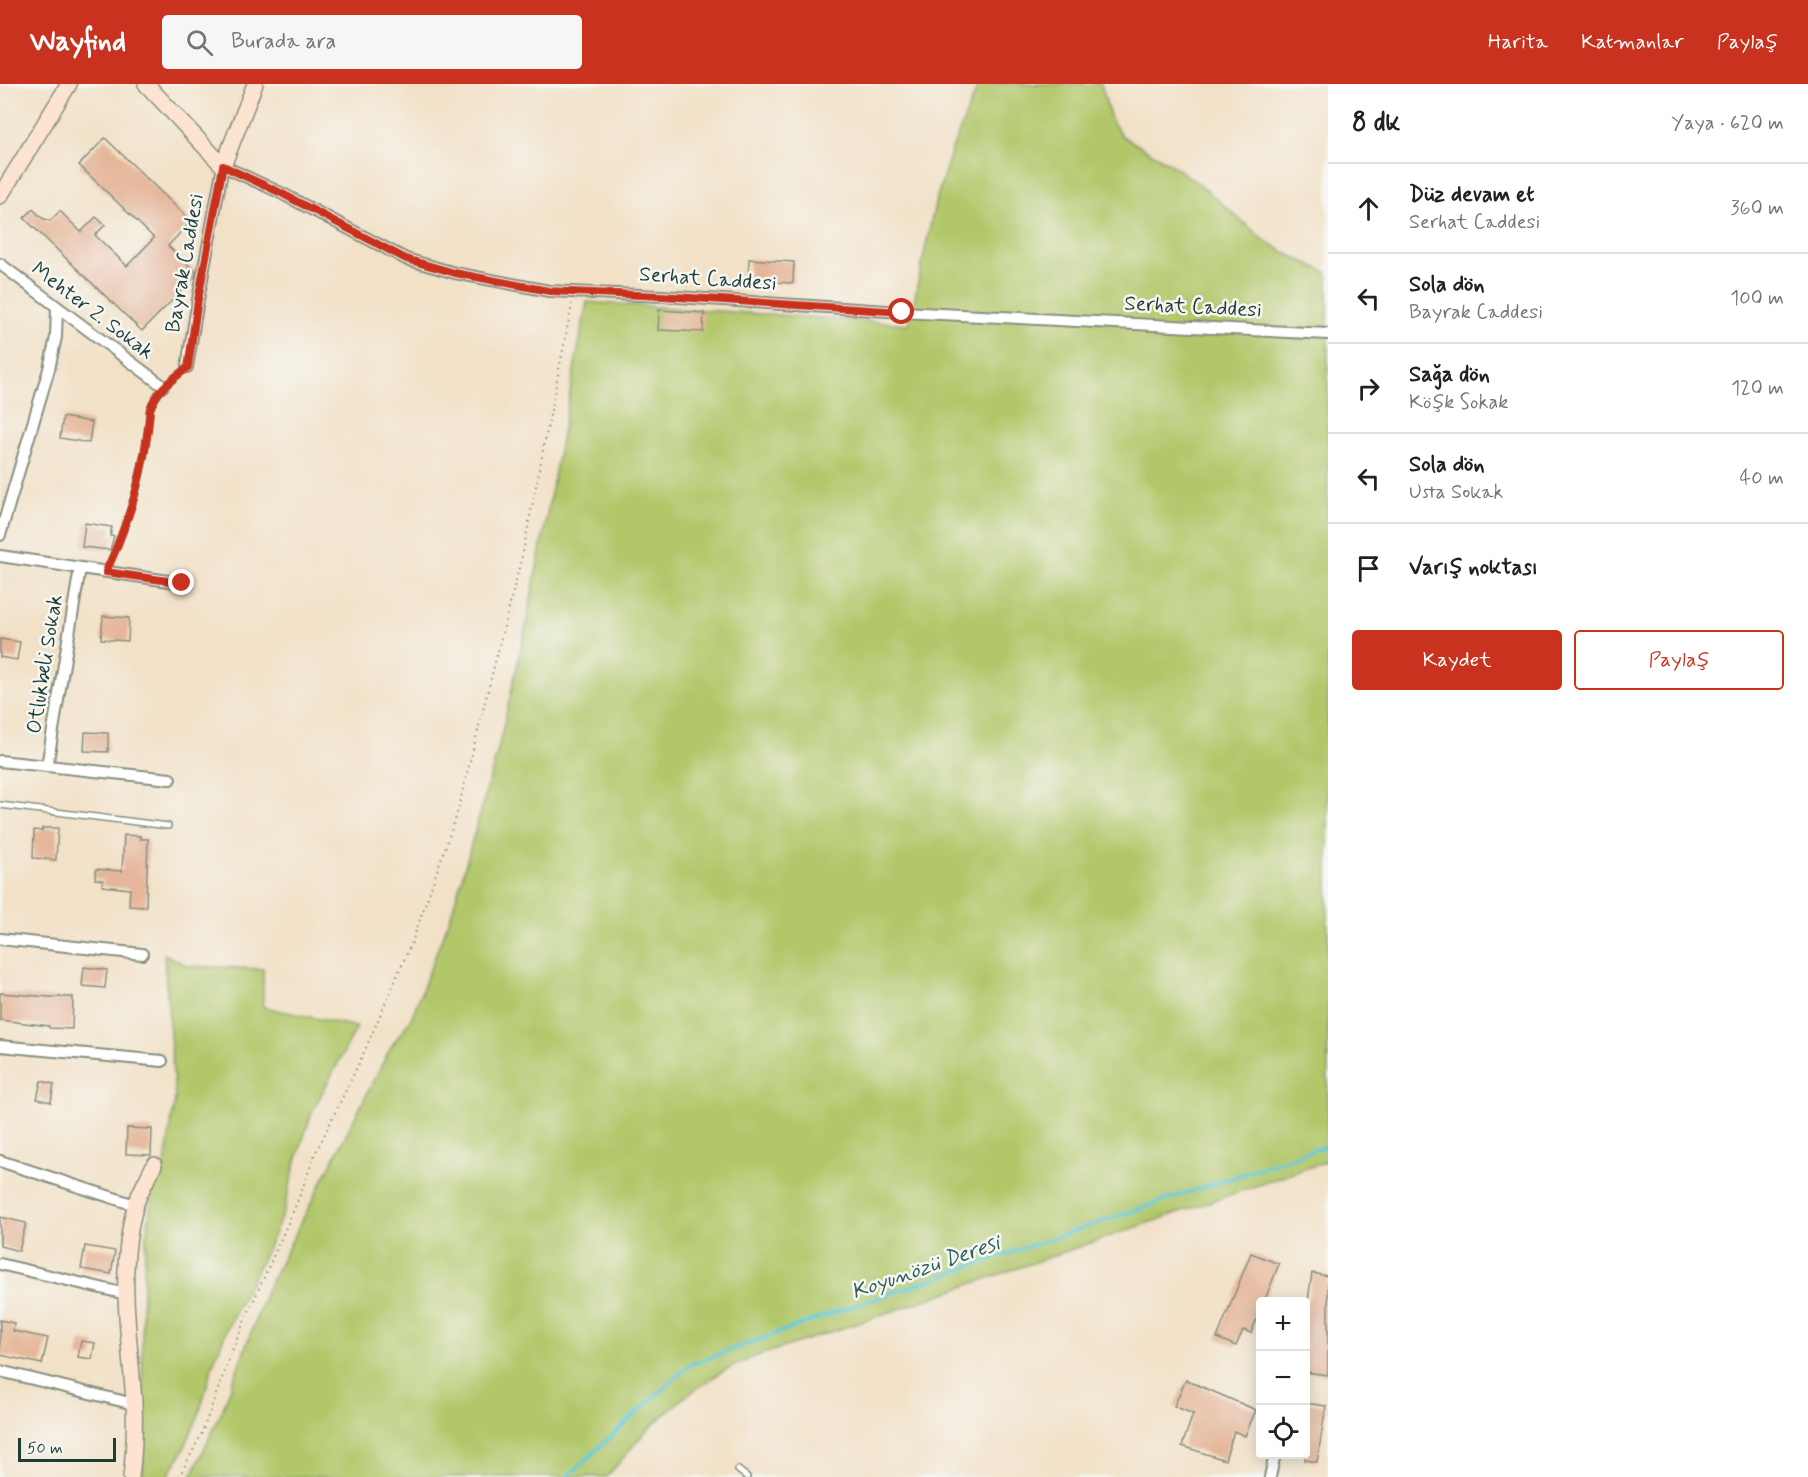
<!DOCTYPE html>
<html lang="tr">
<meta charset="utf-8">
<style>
:root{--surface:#fff;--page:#f6f6f6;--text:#202124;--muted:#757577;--line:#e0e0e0;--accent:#c8321e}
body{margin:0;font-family:Mynerve,sans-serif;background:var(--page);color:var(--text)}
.controls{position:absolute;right:18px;bottom:18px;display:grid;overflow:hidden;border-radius:6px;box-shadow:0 3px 15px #0003}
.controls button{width:54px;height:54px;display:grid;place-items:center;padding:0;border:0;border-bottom:2px solid var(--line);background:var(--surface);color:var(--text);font:30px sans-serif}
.scale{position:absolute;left:18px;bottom:15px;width:98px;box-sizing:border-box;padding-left:6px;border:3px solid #1f3d34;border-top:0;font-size:16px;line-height:21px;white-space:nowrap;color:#1f3d34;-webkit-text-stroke:4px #f6f6f2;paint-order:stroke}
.stop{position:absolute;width:18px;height:18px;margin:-14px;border:4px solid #c8321e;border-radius:50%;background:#fff}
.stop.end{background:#c8321e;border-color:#fff;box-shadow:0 2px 6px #0008}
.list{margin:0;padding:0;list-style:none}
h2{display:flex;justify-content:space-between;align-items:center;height:78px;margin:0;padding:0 24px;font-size:26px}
h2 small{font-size:20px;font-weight:400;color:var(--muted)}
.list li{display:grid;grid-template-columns:39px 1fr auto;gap:18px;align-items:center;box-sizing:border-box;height:90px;padding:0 24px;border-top:2px solid var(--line)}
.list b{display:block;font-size:22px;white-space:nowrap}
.list p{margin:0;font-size:20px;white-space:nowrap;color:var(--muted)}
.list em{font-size:20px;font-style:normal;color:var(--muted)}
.actions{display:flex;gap:12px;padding:18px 24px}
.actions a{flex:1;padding:14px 0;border:2px solid var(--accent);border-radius:6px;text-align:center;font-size:21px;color:var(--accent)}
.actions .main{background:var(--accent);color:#fff}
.icon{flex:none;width:33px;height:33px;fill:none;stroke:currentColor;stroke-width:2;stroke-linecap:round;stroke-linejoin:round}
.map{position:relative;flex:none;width:1328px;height:1393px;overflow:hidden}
header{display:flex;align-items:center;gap:36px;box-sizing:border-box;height:84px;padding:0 30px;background:var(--accent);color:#fff}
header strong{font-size:28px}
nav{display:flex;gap:33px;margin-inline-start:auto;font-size:21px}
.search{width:420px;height:54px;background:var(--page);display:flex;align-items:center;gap:15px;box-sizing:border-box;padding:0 21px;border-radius:6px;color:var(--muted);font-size:22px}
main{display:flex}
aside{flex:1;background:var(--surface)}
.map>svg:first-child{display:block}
</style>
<header>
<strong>Wayfind</strong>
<div class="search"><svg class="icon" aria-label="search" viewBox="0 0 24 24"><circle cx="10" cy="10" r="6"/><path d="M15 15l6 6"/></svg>Burada ara</div>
<nav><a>Harita</a><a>Katmanlar</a><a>Paylaş</a></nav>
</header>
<main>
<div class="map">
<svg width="1328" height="1393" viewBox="0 0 1328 1393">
<rect width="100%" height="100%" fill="#f6f6f2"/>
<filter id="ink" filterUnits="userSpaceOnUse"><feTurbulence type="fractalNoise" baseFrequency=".0167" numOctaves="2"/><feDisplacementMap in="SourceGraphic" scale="12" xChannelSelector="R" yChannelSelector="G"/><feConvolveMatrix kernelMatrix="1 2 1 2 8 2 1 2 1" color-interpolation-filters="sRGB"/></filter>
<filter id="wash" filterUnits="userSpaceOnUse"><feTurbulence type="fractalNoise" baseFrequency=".008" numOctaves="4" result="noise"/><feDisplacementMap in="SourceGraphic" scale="24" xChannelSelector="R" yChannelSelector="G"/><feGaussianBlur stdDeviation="1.35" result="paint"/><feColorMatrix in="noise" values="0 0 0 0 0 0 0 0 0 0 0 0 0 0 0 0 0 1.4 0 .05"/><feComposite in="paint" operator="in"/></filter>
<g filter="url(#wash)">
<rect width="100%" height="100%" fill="#f2e1c7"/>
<!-- green -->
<g fill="#b2c76b" stroke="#688250" stroke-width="1.5">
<path d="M 979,0 L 1101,0 L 1111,36 L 1122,52 L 1164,76 L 1198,99 L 1264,156 L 1287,170 L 1328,189 L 1328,1077 L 864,1237 L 754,1273 L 721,1288 L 682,1315 L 644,1349 L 607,1393 L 191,1393 L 222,1327 L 267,1205 L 391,963 L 411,935 L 453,825 L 499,662 L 525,547 L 587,218 L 909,240 L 935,120 L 952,65 Z"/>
<path d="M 164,870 L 188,882 L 263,885 L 263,923 L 357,943 L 312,1028 L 295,1080 L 284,1127 L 266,1168 L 230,1238 L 213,1280 L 199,1330 L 183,1367 L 167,1393 L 143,1393 L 142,1227 L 146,1153 L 152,1113 L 165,1080 L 175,1015 Z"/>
</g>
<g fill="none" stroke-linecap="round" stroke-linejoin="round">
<!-- stream -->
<path stroke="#59c7cf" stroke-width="4" d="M 567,1393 L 689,1281 L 847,1224 L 1328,1061"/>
</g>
<g id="blocks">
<!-- building -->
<g fill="#e5b699">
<path d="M 105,54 L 191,137 L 168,162 L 196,188 L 195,193 L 142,247 L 24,134 L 33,125 L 42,134 L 50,137 L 60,127 L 81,148 L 96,133 L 105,141 L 95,151 L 127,182 L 154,154 L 79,81 Z"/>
<path d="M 749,175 L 794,178 L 793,199 L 748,197 Z"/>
<path d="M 659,226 L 704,229 L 703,248 L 658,246 Z"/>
<path d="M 63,333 L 92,338 L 89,359 L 60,354 Z"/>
<path d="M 85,439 L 112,443 L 110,452 L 114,452 L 110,466 L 82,463 Z"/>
<path d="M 103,532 L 129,534 L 128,557 L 101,555 Z"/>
<path d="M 0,555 L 20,558 L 17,576 L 0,573 Z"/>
<path d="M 85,648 L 108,649 L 108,668 L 84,667 Z"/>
<path d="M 42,744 L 58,744 L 56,776 L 33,774 L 34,746 L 42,747 Z"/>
<path d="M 124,751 L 140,752 L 140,755 L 148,755 L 146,823 L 129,822 L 130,805 L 102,802 L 103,796 L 95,795 L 96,785 L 122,787 Z"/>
<path d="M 84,883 L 107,886 L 105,904 L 82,902 Z"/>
<path d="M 0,909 L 50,913 L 73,913 L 72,945 L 49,944 L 49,942 L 0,936 Z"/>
<path d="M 41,997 L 54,1000 L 51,1018 L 37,1015 Z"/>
<path d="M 127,1044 L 152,1045 L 151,1071 L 126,1070 Z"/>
<path d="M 0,1133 L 26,1139 L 19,1167 L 0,1162 Z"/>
<path d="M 85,1162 L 115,1167 L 111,1190 L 81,1185 Z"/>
<path d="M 1251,1169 L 1279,1180 L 1264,1218 L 1260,1218 L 1260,1227 L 1251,1249 L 1243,1246 L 1236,1262 L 1217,1254 Z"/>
<path d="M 1312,1189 L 1328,1192 L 1328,1291 L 1305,1288 L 1305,1237 Z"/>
<path d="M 0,1236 L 14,1239 L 13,1247 L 48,1254 L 42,1280 L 0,1271 Z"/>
<path d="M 81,1257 L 95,1259 L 92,1275 L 78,1273 Z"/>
<path d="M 1186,1296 L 1256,1326 L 1245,1352 L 1234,1347 L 1225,1376 L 1182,1362 L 1193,1330 L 1174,1322 Z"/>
<path d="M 1305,1319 L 1326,1322 L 1317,1378 L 1305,1376 Z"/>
</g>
</g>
</g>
<g filter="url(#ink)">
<use href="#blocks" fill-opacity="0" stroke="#888f7e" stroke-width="1.5"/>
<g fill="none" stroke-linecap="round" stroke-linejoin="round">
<defs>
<g id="lane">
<path d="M 106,488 C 131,432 145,387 150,325 C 157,306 171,296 187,284"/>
<path d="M 0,721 L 168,742"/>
<path d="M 738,1386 L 747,1393"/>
</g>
<g id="street">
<path d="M 0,180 L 163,302"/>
<path d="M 187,283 L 198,216 L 223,82 L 279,108 L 406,175 L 455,189 L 549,207 L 662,212 L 902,228 L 1328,250"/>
<path d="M 0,451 L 49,285 L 56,253 L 57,223"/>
<path d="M 0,472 L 182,499"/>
<path d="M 0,677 L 170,695"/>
<path d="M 47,682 L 80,484"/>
<path d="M 0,855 L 142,870"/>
<path d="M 0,962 L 162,977"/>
<path d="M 0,1077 L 135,1121"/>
<path d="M 0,1180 L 126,1210"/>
<path d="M 0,1287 L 134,1320"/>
<path d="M 1270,1393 L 1275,1370"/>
</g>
<g id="secondary">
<path d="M 146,0 L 223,82 L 255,0"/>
<path d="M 0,112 L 69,0"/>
<path d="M 131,1393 C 134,1369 135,1344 134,1319 C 130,1254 117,1187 135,1123 C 139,1108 148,1094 154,1081"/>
</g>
</defs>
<!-- lane casing -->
<use href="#lane" stroke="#888f7e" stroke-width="8"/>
<!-- street casing -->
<use href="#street" stroke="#888f7e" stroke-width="14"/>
<!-- secondary casing -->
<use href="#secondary" stroke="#888f7e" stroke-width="18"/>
<!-- path -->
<path stroke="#888f7e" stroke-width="2" stroke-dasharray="1.5 4.5" stroke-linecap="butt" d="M 179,1393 L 201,1351 L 235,1259 L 299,1114 L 315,1070 L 362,973 L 412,858 L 456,733 L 523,468 L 572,220"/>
<!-- lane -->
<use href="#lane" stroke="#fff" stroke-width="5"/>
<!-- street -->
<use href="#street" stroke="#fff" stroke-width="10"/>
<!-- secondary -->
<use href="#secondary" stroke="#fde4d1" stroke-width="15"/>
</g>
</g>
<g fill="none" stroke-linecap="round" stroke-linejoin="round" filter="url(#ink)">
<!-- route -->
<path stroke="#c8321e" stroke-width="8" d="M 182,499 L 106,488 C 131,432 145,387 150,325 C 157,305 172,296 188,283 L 198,216 L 223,82 L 279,108 L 406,175 L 455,189 L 549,207 L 662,212 L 902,228"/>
</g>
<g text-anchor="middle" stroke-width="5" stroke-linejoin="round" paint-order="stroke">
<!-- street labels -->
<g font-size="21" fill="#1f3d34" stroke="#f6f6f2">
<text transform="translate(184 179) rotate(-80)" y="7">Bayrak Caddesi</text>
<text transform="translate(708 194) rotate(4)" y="7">Serhat Caddesi</text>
<text transform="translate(1193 222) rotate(3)" y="7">Serhat Caddesi</text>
<text transform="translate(93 226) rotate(37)" y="7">Mehter 2. Sokak</text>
<text transform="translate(44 580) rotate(-81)" y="7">Otlukbeli Sokak</text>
</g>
<!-- water labels -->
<g font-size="22" font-style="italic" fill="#2e605b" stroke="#f6f6f2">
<text transform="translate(925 1182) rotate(-19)" y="8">Koyunözü Deresi</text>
</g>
</g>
</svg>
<div class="controls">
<button>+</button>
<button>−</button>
<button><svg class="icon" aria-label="locate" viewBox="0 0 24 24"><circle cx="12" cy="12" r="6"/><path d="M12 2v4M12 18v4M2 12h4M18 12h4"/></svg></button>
</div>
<div class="scale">50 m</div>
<div class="stop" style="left:902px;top:228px"></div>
<div class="stop end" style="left:182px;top:499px"></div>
</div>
<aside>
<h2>8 dk<small>Yaya · 620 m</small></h2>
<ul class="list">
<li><svg class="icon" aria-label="ahead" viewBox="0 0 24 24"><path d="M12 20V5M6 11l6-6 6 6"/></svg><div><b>Düz devam et</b><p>Serhat Caddesi</p></div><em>360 m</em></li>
<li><svg class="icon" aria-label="left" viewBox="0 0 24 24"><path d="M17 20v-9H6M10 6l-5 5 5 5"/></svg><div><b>Sola dön</b><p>Bayrak Caddesi</p></div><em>100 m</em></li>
<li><svg class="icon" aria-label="right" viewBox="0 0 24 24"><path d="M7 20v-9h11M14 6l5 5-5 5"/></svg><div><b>Sağa dön</b><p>Köşk Sokak</p></div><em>120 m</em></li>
<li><svg class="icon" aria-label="left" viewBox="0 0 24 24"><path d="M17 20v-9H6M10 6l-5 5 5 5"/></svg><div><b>Sola dön</b><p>Usta Sokak</p></div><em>40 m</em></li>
<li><svg class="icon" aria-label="arrive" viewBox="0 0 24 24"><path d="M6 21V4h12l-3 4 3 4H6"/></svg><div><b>Varış noktası</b></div></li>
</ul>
<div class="actions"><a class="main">Kaydet</a><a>Paylaş</a></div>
</aside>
</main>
